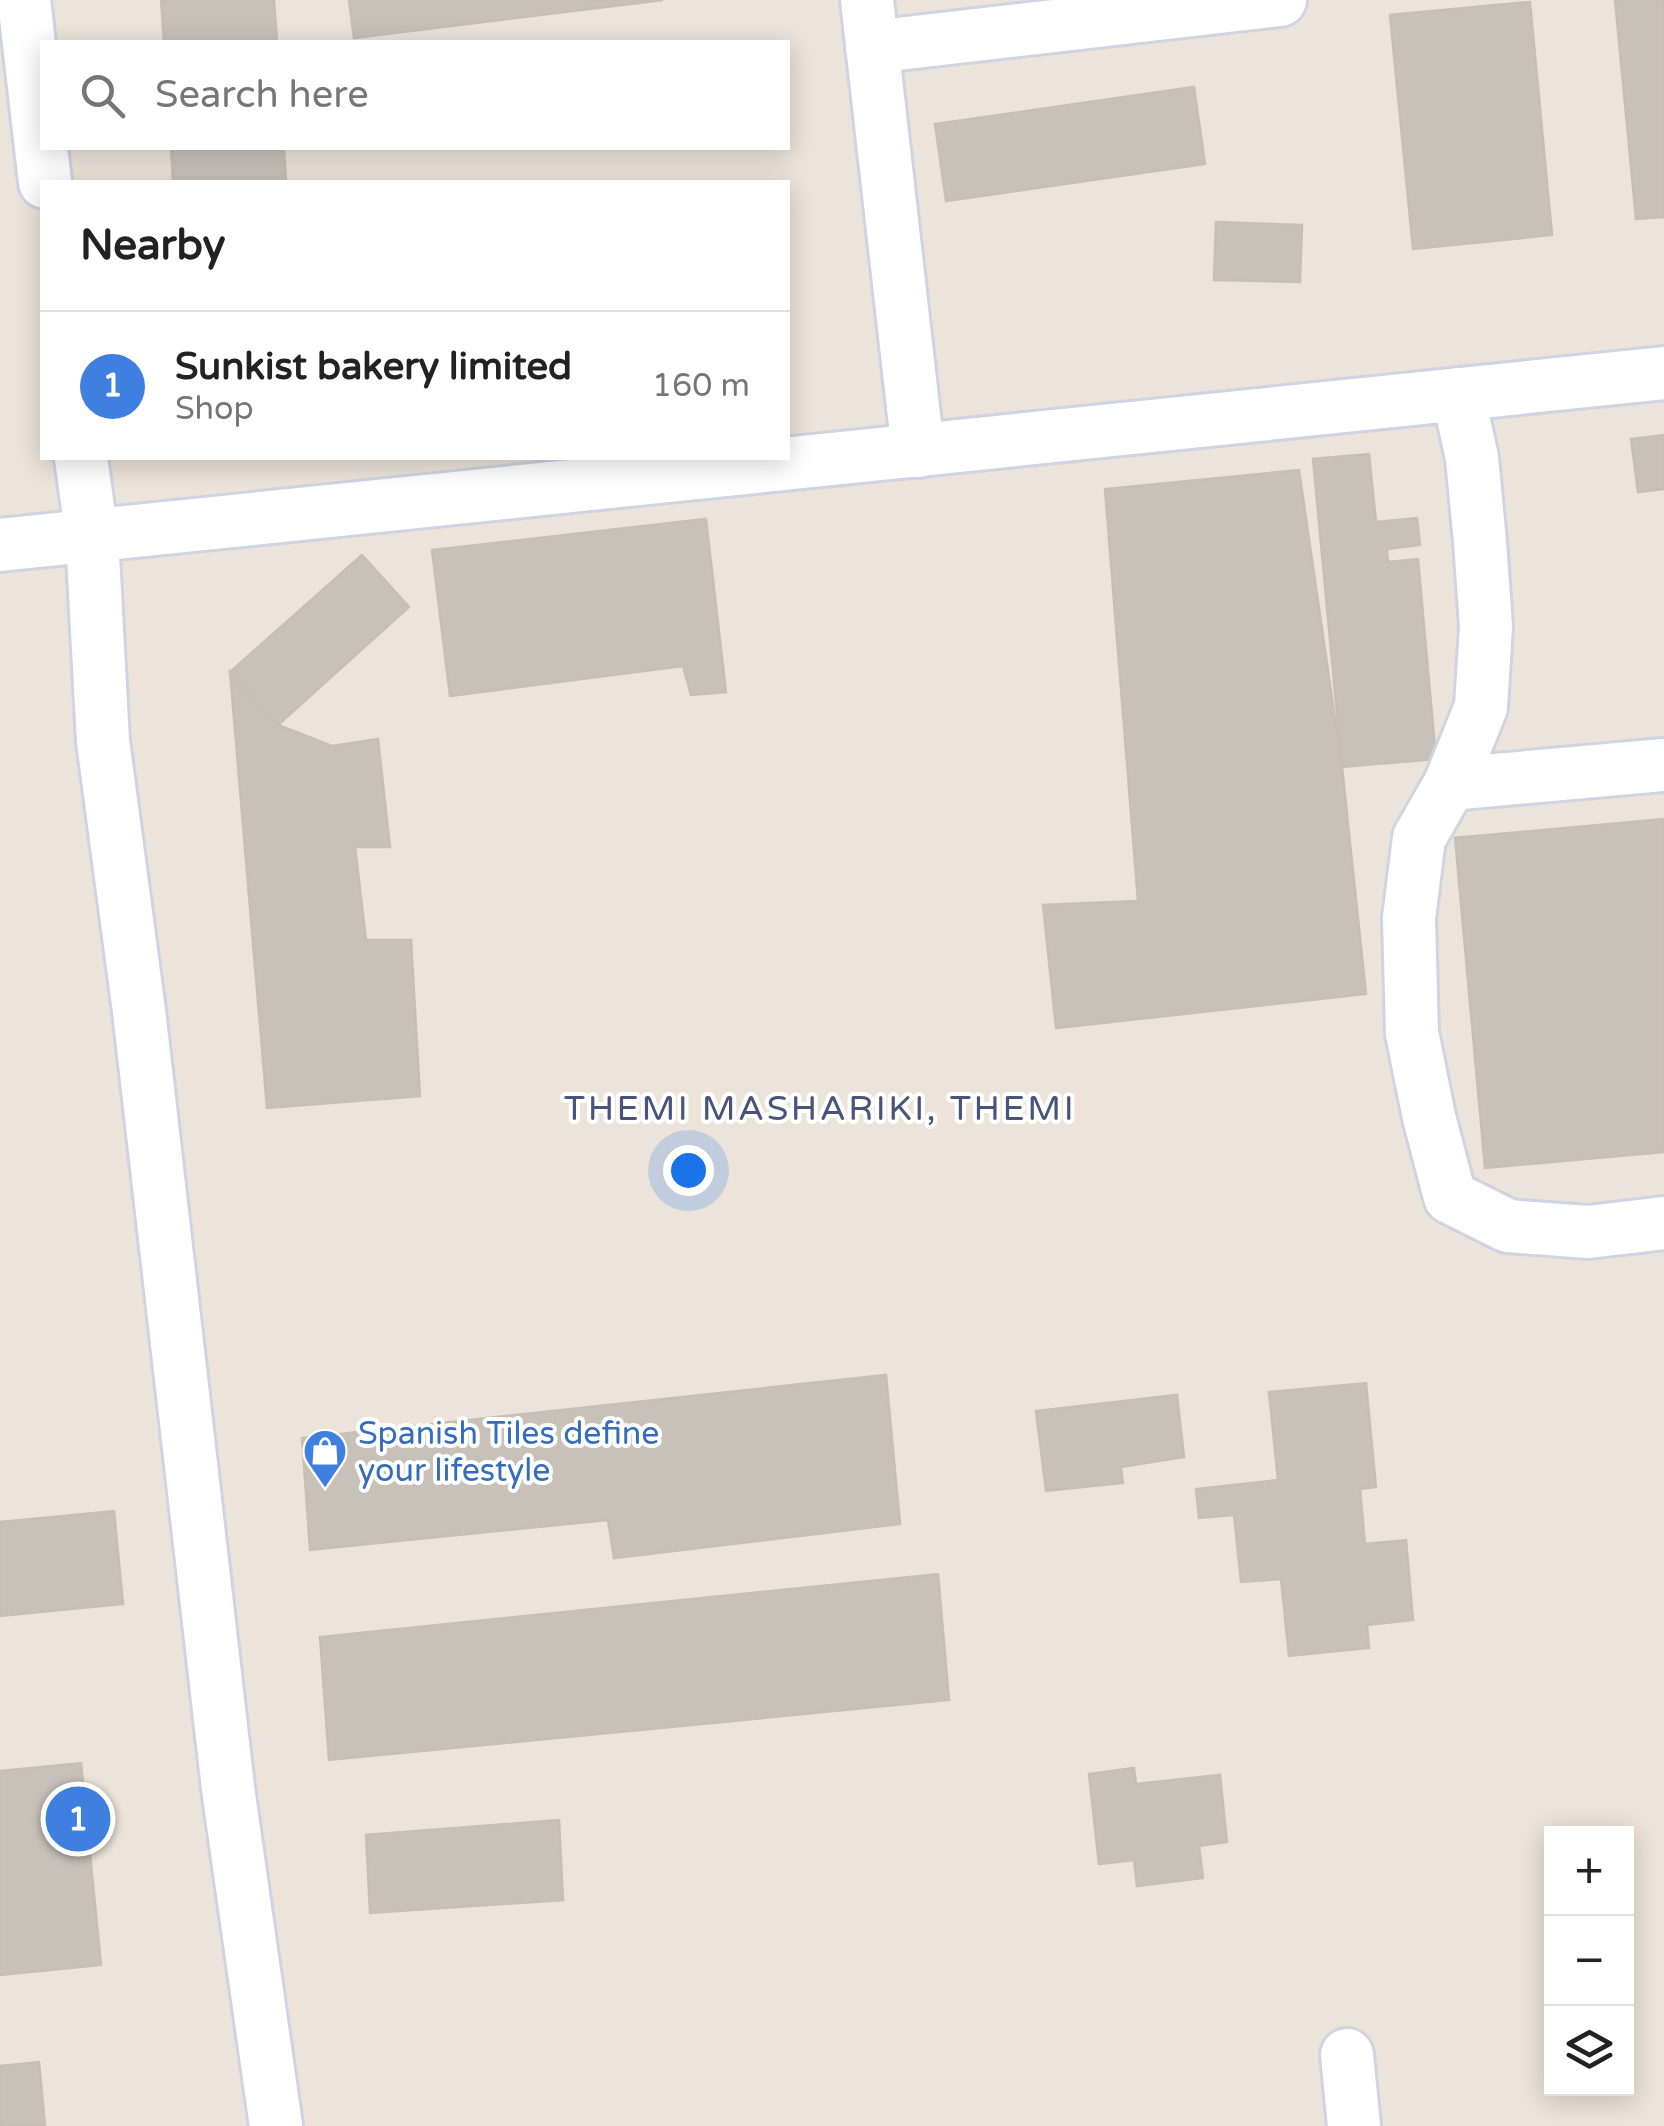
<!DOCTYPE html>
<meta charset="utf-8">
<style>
:root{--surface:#fff;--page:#f2f2f2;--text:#222;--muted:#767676;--line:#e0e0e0;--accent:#1a73e8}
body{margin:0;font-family:"Varela Round",sans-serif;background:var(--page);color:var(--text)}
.controls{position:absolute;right:30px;bottom:30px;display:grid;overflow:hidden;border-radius:0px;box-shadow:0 5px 25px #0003}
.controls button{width:90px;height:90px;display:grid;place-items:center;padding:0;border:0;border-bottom:2px solid var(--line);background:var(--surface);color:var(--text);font:50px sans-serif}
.you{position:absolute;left:688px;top:1170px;width:35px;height:35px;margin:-25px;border:8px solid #fff;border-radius:50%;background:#1a73e8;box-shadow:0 0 0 15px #1a73e833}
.badge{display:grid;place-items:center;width:65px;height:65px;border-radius:50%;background:var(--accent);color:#fff;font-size:32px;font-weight:700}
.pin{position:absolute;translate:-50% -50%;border:5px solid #fff;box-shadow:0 2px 10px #0006}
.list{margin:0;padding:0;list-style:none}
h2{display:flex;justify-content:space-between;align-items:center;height:130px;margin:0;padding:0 40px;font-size:42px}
h2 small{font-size:32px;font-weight:400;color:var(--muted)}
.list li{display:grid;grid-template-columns:65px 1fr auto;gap:30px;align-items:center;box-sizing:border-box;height:150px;padding:0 40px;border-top:2px solid var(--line)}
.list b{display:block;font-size:38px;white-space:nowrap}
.list p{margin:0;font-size:32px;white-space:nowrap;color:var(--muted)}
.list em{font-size:32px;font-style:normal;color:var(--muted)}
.icon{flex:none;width:55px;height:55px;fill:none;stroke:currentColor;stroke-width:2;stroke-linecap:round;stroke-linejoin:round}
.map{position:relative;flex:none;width:1664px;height:2126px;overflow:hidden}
.search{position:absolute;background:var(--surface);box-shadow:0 5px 25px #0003;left:40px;top:40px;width:750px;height:110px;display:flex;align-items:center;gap:25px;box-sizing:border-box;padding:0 35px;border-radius:0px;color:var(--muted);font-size:38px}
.panel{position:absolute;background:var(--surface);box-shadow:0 5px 25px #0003;left:40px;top:180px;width:750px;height:280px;border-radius:0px}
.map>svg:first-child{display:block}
</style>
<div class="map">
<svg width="1664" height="2126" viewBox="0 0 1664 2126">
<rect width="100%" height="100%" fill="#ece4da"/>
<!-- building -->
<g fill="#c7c1ba" stroke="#c7bfb4" stroke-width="2.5">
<path d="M 161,0 L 274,0 L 277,42 L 164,42 Z"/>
<path d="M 349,0 L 663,0 L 354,38 Z"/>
<path d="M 1615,0 L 1664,0 L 1664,217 L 1636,219 Z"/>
<path d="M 1530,2 L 1552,235 L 1413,249 L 1390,15 Z"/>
<path d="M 1194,87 L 1205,164 L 946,201 L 935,124 Z"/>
<path d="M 171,148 L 284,148 L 286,182 L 173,182 Z"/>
<path d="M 1216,222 L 1302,225 L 1300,282 L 1214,280 Z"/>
<path d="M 1664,435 L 1664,489 L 1638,492 L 1631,439 Z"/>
<path d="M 1369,454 L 1376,522 L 1417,518 L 1420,545 L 1387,549 L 1388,562 L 1418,559 L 1436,759 L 1342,767 L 1313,459 Z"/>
<path d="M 1299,470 L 1342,767 L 1366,994 L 1056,1028 L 1043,905 L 1138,901 L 1105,489 Z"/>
<path d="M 706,519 L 726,692 L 691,695 L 683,666 L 450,696 L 432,550 Z"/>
<path d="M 362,555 L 409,607 L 278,725 L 230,672 Z"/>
<path d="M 230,672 L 278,725 L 332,746 L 378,739 L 390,847 L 355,847 L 366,940 L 411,940 L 420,1096 L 267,1108 Z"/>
<path d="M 1664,819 L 1664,1152 L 1485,1168 L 1455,838 Z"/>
<path d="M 886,1375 L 900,1524 L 614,1558 L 608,1520 L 310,1550 L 302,1438 Z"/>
<path d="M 1366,1383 L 1376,1487 L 1360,1489 L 1365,1544 L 1406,1540 L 1413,1620 L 1367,1625 L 1369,1648 L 1289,1656 L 1281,1579 L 1241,1582 L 1234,1515 L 1199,1518 L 1196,1489 L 1278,1480 L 1269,1392 Z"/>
<path d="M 1177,1395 L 1184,1457 L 1121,1467 L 1123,1483 L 1046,1491 L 1036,1411 Z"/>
<path d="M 114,1511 L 123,1604 L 0,1616 L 0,1522 Z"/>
<path d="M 938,1574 L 949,1700 L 329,1760 L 320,1637 Z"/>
<path d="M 81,1763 L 101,1965 L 0,1975 L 0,1771 Z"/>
<path d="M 1134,1768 L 1136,1784 L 1220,1775 L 1227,1842 L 1199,1846 L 1203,1878 L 1137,1886 L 1134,1860 L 1099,1864 L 1089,1774 Z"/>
<path d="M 559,1820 L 563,1900 L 370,1913 L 366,1835 Z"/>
<path d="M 39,2062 L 45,2126 L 0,2126 L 0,2066 Z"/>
</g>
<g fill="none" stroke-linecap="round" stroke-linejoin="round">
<defs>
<g id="minor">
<path d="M 24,0 L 45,182"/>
<path d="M 867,0 L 918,451"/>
<path d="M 872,47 L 1280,0"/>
<path d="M 1458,394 L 1472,458 L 1480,542 L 1486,626 L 1481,707 L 1450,784 L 1419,838 L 1409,918 L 1412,1033 L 1429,1117 L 1450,1197 L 1508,1226 L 1588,1232 L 1664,1223"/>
<path d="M 81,458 L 92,537 L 103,741 L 139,1011 L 228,1788 L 276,2126"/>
<path d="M 0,545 L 1664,373"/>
<path d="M 1450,784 L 1664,765"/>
<path d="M 1347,2055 L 1354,2126"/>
</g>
</defs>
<!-- minor casing -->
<use href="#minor" stroke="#d0d4e2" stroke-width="58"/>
<!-- minor -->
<use href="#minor" stroke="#fff" stroke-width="52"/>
</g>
<!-- icons -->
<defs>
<symbol id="shop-pin" viewBox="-11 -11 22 30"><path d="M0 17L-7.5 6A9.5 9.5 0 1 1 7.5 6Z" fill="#3f7fe0" stroke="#fff"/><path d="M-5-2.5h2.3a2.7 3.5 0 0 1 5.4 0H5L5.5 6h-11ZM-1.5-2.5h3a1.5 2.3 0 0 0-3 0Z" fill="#fff"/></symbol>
</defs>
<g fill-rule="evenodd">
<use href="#shop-pin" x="300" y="1426" width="50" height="68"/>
</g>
<g text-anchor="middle" stroke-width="8" stroke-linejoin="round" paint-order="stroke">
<!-- shop labels -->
<g font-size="32" fill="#366cbe" stroke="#fff" text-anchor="start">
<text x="358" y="1444">Spanish Tiles define<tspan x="358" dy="37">your lifestyle</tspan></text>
</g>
<!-- neighbourhood labels -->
<g font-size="35" letter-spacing="2.5" fill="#49547a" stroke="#fff">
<text x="820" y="1120">THEMI MASHARIKI, THEMI</text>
</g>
</g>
</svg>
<div class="controls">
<button>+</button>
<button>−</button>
<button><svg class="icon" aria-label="layers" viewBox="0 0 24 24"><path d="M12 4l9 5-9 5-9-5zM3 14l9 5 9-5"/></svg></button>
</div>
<div class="you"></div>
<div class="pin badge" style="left:78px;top:1819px;background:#3f7fe0">1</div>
<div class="search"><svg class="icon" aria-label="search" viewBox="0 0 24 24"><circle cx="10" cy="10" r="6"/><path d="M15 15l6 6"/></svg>Search here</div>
<section class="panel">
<h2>Nearby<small></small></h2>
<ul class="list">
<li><span class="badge" style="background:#3f7fe0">1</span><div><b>Sunkist bakery limited</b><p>Shop</p></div><em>160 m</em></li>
</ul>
</section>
</div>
